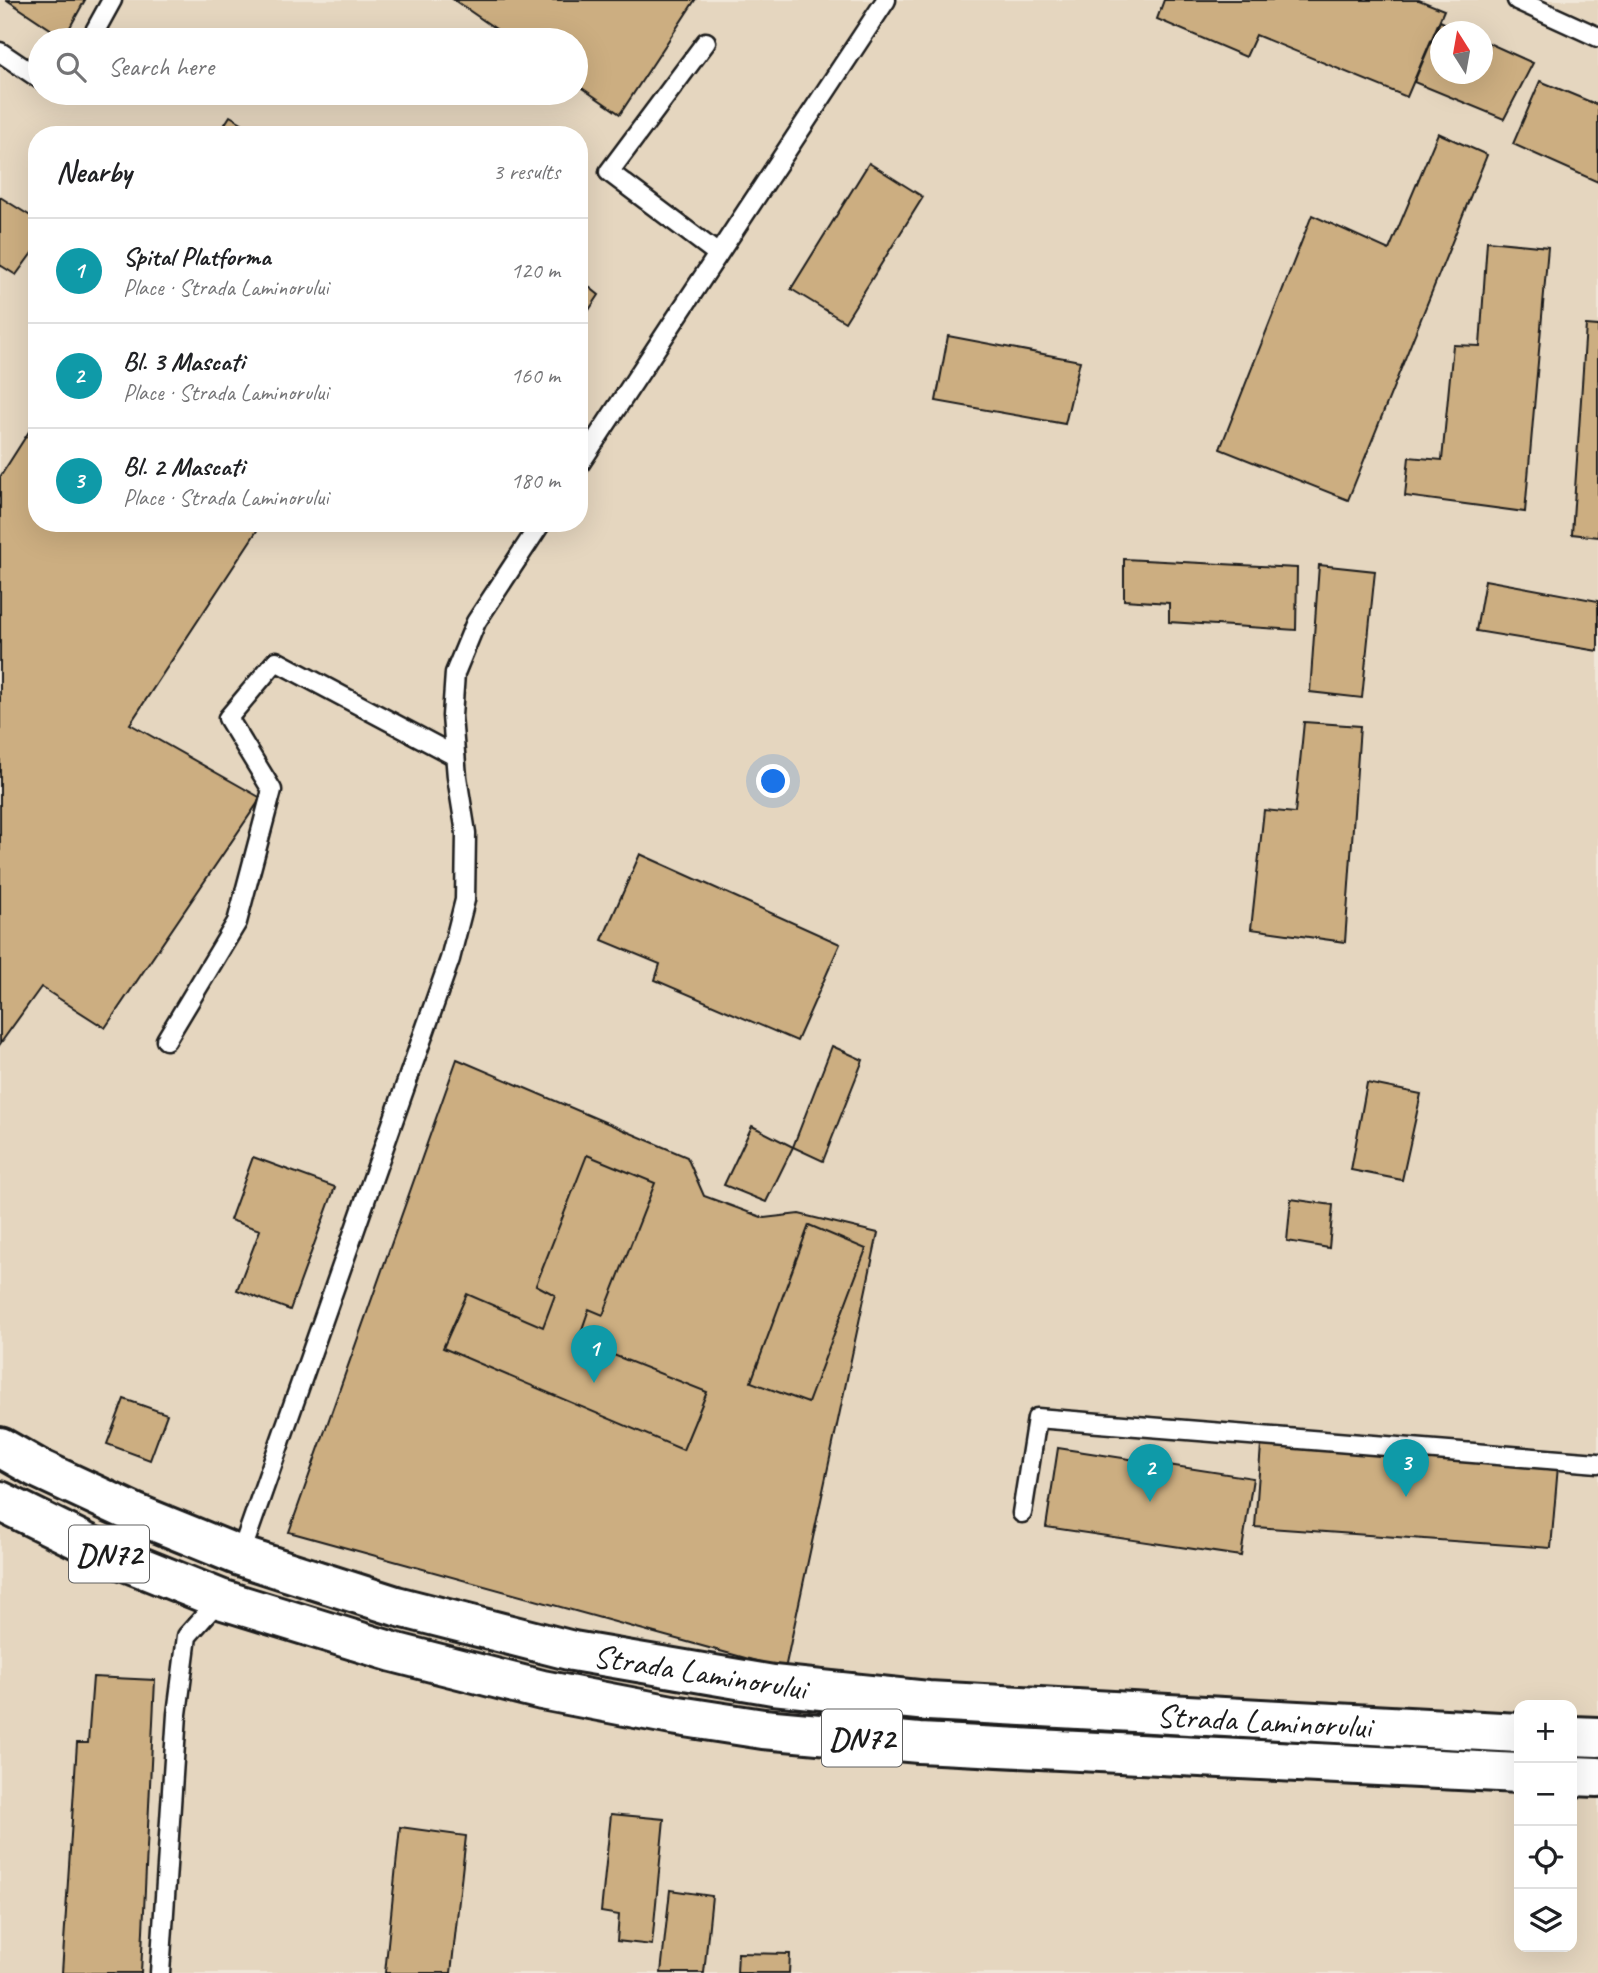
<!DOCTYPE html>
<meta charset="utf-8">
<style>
:root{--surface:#fff;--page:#f2f2f2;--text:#202124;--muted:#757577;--line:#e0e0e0;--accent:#d93025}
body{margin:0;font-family:Caveat,sans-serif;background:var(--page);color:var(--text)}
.controls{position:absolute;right:21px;bottom:21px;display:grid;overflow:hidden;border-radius:14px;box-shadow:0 7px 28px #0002}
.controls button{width:63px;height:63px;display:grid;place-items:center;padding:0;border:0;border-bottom:2px solid var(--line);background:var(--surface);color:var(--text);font:35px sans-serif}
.compass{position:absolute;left:1430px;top:21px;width:63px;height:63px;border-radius:50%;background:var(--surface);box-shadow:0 7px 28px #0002;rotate:349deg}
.you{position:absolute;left:774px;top:782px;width:24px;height:24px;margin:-18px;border:5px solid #fff;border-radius:50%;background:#1a73e8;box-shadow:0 0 0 10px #1a73e833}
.badge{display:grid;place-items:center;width:46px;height:46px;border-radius:50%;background:var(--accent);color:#fff;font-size:23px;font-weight:700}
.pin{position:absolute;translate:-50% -58px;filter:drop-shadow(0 2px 4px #0008)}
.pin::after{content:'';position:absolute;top:37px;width:24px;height:21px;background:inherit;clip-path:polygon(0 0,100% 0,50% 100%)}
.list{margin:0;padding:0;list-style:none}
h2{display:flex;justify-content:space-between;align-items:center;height:91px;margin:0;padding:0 28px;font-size:30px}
h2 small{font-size:23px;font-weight:400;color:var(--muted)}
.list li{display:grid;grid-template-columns:46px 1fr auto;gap:21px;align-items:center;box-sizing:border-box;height:105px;padding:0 28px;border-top:2px solid var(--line)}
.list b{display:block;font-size:26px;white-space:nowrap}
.list p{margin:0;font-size:23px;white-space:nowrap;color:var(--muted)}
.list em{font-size:23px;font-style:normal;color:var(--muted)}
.icon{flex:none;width:38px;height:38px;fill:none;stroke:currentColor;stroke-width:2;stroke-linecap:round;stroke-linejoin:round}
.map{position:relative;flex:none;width:1598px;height:1973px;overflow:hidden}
.search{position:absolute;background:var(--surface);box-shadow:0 7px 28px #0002;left:28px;top:28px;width:560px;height:77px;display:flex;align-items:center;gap:18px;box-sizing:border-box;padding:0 24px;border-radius:38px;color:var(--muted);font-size:26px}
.panel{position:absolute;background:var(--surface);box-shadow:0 7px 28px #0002;left:28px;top:126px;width:560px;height:406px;border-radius:28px}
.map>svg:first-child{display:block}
</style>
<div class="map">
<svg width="1598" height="1973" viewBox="0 0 1598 1973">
<rect width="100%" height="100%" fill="#f0e7d9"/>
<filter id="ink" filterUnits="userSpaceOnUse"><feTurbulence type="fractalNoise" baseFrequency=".0143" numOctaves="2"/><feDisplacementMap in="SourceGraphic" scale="14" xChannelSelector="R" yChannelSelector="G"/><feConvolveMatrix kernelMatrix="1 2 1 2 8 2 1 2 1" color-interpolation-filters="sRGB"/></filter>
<g filter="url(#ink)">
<!-- built -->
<path fill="#e5d6bf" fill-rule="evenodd" d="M 0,0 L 1598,0 L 1598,1973 L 0,1973 ZM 1440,32 L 1482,32 L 1482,74 L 1440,74 ZM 40,40 L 576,40 L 576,93 L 40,93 ZM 37,135 L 579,135 L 579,523 L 37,523 ZM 1519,1705 L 1572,1705 L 1572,1947 L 1519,1947 Z"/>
<!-- building -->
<g fill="#ccae81" stroke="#1c1c1c" stroke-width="2">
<path d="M 7,0 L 85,0 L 64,38 Z"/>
<path d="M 454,0 L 695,0 L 620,114 L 576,84 L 576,40 L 512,40 Z"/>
<path d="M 1164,0 L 1419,0 L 1444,10 L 1407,97 L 1256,35 L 1246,57 L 1157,19 Z"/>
<path d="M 1440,21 L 1463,32 L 1440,32 L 1440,74 L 1482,74 L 1482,40 L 1533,63 L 1504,119 L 1414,82 Z"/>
<path d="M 1540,81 L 1598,105 L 1598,182 L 1513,144 Z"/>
<path d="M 230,116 L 262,135 L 218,135 Z"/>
<path d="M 1438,133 L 1487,155 L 1348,500 L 1220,449 L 1312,215 L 1389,250 Z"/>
<path d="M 869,163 L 923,197 L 845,322 L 791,289 Z"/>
<path d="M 0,197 L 37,220 L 37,246 L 16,275 L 0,265 Z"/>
<path d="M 1487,241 L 1548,247 L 1525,512 L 1405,496 L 1409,457 L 1442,460 L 1453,345 L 1480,346 Z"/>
<path d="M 579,279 L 599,295 L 579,325 Z"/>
<path d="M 1586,325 L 1598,326 L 1598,537 L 1572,534 Z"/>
<path d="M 948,336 L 1080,361 L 1065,424 L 936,401 Z"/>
<path d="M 37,419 L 37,523 L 262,523 L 130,724 L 261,798 L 105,1028 L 41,987 L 0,1044 L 0,477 Z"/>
<path d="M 1124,559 L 1297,568 L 1296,630 L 1169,622 L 1169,603 L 1124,600 Z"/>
<path d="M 1319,565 L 1375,571 L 1362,698 L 1310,692 Z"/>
<path d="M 1485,580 L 1598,601 L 1598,651 L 1476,631 Z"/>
<path d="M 1304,722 L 1360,726 L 1345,942 L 1251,929 L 1264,810 L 1295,813 Z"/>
<path d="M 640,854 L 840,944 L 797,1041 L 655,980 L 660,964 L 602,940 Z"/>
<path d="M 832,1046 L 863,1060 L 823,1161 L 793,1147 Z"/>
<path d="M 457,1059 L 687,1157 L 704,1196 L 764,1218 L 799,1214 L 878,1233 L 785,1669 L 289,1532 Z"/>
<path d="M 1367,1083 L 1421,1094 L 1402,1180 L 1351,1170 Z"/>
<path d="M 752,1126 L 793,1147 L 766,1202 L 724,1185 Z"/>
<path d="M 587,1155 L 655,1183 L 603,1315 L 589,1309 L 578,1341 L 707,1392 L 683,1450 L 443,1348 L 467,1294 L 543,1327 L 555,1295 L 536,1285 Z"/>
<path d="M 253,1157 L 335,1187 L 290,1310 L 237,1290 L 260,1230 L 230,1220 Z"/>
<path d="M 1291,1199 L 1333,1205 L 1329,1248 L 1287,1241 Z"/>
<path d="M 809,1225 L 866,1249 L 808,1403 L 751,1382 Z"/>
<path d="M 124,1399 L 167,1414 L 150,1460 L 107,1444 Z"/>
<path d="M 1261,1445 L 1558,1466 L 1551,1548 L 1255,1527 Z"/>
<path d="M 1058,1448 L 1253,1478 L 1241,1556 L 1046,1527 Z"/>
<path d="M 93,1677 L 155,1680 L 141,1973 L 62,1973 L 77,1743 L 88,1743 Z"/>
<path d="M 611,1814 L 664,1819 L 652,1945 L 617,1941 L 619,1915 L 601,1912 Z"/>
<path d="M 400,1827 L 466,1836 L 451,1973 L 385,1973 Z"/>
<path d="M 670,1890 L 712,1896 L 704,1973 L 661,1973 Z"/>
<path d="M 738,1953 L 790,1954 L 789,1973 L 737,1973 Z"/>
</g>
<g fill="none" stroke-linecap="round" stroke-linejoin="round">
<defs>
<g id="service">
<path d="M 1517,0 L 1598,37"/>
<path d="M 90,40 L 112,0"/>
<path d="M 706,42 L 609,172 L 718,254"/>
<path d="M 0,52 L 40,79"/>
<path d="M 579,465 L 886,0"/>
<path d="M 166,1040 L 237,922 L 272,790 L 228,718 L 276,661 L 455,756"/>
<path d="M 1022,1513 L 1037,1418 L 1598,1463"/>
<path d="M 240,1556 L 450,959 L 465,900 L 466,833 L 457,777 L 452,716 L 455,673 L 476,622 L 541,523"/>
<path d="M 160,1973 L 177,1714 L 187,1636 L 220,1599"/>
</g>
<g id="primary">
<path d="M 0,1447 L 37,1468 L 134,1513 L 240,1556 L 396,1606 L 573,1651 L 773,1685 L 928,1701 L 1519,1733"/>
<path d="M 0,1501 L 108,1554 L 220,1599 L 393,1652 L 542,1690 L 672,1715 L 763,1729 L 919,1743 L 1519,1773"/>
<path d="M 1572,1736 L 1598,1737"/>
<path d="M 1572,1776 L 1598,1777"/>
</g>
</defs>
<!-- service casing -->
<use href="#service" stroke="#1c1c1c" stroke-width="23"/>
<!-- primary casing -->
<use href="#primary" stroke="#1c1c1c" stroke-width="44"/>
<!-- service -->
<use href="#service" stroke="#fff" stroke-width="18"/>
<!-- primary -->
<use href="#primary" stroke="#fff" stroke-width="38"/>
</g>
</g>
<g text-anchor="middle" stroke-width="5" stroke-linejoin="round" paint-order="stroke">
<!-- shield labels -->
<g fill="#fff" stroke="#606060" stroke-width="2">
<rect x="69" y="1525.5" width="80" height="57" rx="5"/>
<rect x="822" y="1709.5" width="80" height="57" rx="5"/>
</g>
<g font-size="32" font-weight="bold" fill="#1c1c1c">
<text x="109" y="1565">DN72</text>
<text x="862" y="1749">DN72</text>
</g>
<!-- street labels -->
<g font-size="33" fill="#1c1c1c" stroke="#fff">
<text transform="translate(700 1671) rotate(9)" y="12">Strada Laminorului</text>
<text transform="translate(1264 1720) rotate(3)" y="12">Strada Laminorului</text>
</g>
</g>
</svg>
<div class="controls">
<button>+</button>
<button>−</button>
<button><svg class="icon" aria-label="locate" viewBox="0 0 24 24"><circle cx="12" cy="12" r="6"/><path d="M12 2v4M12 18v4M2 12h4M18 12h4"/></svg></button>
<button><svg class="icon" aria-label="layers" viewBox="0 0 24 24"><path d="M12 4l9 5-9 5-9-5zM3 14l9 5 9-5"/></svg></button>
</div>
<svg class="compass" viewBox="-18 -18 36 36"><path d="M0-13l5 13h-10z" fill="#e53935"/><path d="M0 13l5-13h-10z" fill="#757577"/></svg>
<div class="you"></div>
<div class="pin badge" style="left:594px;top:1383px;background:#0f9aa8">1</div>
<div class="pin badge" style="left:1150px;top:1502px;background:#0f9aa8">2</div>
<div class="pin badge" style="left:1406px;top:1497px;background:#0f9aa8">3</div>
<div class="search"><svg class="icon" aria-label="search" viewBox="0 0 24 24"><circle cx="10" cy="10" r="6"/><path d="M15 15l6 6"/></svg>Search here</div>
<section class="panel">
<h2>Nearby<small>3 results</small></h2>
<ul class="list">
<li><span class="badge" style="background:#0f9aa8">1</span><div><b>Spital Platforma</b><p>Place · Strada Laminorului</p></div><em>120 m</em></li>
<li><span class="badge" style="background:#0f9aa8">2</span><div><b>Bl. 3 Mascati</b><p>Place · Strada Laminorului</p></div><em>160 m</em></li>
<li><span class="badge" style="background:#0f9aa8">3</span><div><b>Bl. 2 Mascati</b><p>Place · Strada Laminorului</p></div><em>180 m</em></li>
</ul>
</section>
</div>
